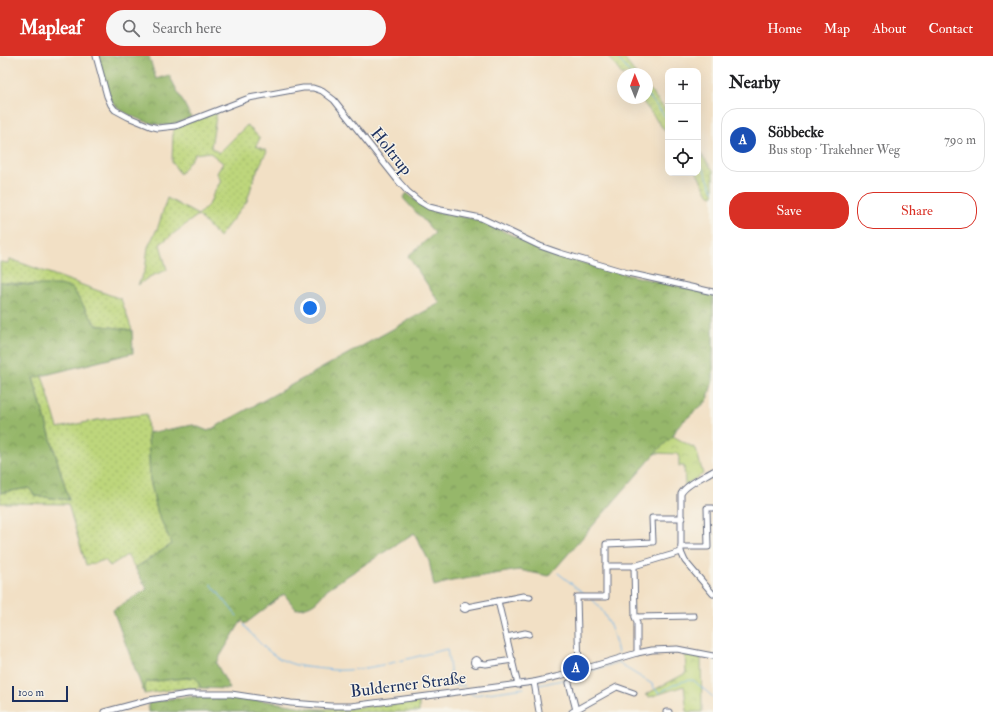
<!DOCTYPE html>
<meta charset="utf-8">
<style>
:root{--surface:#fff;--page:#f6f6f6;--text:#202124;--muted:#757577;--line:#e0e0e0;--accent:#d93025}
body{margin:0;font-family:"IM FELL Double Pica",serif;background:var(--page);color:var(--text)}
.controls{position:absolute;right:12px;top:12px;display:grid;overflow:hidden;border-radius:8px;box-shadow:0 4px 16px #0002}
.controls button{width:36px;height:36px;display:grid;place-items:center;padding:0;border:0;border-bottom:1px solid var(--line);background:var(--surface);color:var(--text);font:20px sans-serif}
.compass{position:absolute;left:617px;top:12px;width:36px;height:36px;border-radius:50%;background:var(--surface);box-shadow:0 4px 16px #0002;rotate:359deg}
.scale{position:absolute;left:12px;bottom:10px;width:56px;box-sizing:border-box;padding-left:4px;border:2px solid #1b2f5e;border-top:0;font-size:11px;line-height:14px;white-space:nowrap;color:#1b2f5e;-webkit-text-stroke:3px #f7f3e8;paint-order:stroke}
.you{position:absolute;left:310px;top:252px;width:14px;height:14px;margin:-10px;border:3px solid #fff;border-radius:50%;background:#1a73e8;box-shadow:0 0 0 6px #1a73e833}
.badge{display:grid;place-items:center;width:26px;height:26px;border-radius:50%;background:var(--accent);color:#fff;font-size:13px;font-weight:700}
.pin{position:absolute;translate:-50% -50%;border:2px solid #fff;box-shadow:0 1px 4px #0006}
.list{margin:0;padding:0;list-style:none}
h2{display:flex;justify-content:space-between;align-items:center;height:52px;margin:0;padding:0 16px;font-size:17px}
h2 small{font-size:13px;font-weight:400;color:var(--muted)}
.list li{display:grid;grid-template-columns:26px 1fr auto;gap:12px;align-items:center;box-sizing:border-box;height:64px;margin:0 8px 8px;padding:0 8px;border:1px solid var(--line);border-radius:16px}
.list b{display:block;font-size:15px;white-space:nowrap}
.list p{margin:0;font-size:13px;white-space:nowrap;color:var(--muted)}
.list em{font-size:13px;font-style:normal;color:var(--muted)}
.actions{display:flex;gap:8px;padding:12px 16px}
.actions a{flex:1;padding:9px 0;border:1px solid var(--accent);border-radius:16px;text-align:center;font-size:14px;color:var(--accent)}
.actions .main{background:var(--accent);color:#fff}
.icon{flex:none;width:22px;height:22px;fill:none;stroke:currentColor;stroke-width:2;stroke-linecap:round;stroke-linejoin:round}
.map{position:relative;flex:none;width:713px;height:656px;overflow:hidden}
header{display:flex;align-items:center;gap:24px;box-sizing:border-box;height:56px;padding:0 20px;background:var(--accent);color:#fff}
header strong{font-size:19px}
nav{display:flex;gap:22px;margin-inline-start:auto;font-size:14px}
.search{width:280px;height:36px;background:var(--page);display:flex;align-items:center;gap:10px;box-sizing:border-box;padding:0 14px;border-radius:22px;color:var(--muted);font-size:15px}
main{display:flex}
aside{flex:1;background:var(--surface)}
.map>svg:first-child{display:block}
</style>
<header>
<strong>Mapleaf</strong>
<div class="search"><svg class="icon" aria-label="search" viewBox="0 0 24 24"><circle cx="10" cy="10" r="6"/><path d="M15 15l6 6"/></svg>Search here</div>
<nav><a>Home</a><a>Map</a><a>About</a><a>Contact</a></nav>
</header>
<main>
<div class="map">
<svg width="713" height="656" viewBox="0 0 713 656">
<defs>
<pattern id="grass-dots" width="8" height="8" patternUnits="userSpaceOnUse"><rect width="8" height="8" fill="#bdd67b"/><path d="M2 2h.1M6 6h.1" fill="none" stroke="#a2b86d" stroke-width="1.8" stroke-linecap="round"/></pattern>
<pattern id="forest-crowns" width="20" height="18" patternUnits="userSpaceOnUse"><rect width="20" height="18" fill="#96b76b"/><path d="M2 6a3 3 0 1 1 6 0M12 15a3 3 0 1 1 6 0" fill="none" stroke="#7a955b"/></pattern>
<pattern id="park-crowns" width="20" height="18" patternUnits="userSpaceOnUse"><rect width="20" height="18" fill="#bdd67b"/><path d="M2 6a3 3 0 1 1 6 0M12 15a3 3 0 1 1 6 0" fill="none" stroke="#a2b86d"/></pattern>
</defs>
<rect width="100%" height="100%" fill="#f7f3e8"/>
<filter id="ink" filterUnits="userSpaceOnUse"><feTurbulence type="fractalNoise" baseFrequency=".025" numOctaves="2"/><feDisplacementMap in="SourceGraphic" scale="8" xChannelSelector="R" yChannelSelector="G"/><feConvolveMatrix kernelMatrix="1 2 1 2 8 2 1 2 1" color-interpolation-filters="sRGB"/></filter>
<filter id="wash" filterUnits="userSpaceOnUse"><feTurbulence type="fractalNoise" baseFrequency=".012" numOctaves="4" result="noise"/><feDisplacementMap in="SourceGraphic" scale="16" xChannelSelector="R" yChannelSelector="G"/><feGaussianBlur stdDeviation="0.9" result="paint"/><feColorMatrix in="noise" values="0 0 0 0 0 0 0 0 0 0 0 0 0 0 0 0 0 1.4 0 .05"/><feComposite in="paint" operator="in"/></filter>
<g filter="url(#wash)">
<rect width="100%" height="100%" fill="#f2e0c5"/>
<!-- grass -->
<g fill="url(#grass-dots)" stroke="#6c826c">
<path d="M 608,0 L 622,0 L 636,18 L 623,18 L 623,20 Z"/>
<path d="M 647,31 L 668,57 L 668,79 L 640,42 L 647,42 Z"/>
<path d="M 217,55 L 211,91 L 219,97 L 247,69 L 260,82 L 256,90 L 267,95 L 255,119 L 247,145 L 219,181 L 198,159 L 160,188 L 167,214 L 149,221 L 138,229 L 145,214 L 148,191 L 158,171 L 167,142 L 198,159 L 210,147 L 214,136 L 221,125 L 217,117 L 223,107 L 209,96 L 195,98 L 180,118 L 172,106 L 173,76 L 175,72 Z"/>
<path d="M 698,94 L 713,114 L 713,140 L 708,138 L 697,117 Z"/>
<path d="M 10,203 L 121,243 L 132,274 L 96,269 L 72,232 L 0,226 L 0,206 L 8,207 Z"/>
<path d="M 42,319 L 58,372 L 97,364 L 147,358 L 150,424 L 158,458 L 172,488 L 135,512 L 127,499 L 110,510 L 105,504 L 86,509 L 68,448 L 0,447 L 0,437 L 29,432 L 35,440 L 69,444 L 33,321 Z"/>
<path d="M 196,621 L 201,632 L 174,633 L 144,638 L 145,626 Z"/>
<path d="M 419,645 L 419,656 L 327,656 L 316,653 L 351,652 Z"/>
</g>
<!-- forest -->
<g fill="url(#forest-crowns)" stroke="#587364">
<path d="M 98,0 L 149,0 L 156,23 L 169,19 L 191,61 C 185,64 178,67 171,69 C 154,72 117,57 109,42 C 103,30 101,12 98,0 Z"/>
<path d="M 407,137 L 418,147 L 441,157 L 480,164 L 539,192 L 559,200 L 628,219 L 713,238 L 713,324 L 707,345 L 678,370 L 673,380 L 655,398 L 549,520 L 519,514 L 452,525 L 434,530 L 429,505 L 414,477 L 327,533 C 317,546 313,551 296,553 L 284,538 L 245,568 L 242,564 L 216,607 L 230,633 L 201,632 L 195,621 L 146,626 L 144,637 L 113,554 L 147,533 L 135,512 L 172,488 L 158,458 L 150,424 L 148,377 L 193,369 L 208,375 L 440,247 L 408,200 L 435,177 L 403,142 Z"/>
<path d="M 0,226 L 29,229 L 59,229 L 72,232 L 96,269 L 132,274 L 133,297 L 33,322 L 69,444 L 35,440 L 29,432 L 0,437 Z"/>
<path d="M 201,640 L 241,641 L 316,653 L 327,656 L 148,656 L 148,647 L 175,642 Z"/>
</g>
<!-- park -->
<g fill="url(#park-crowns)" stroke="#6c826c">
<path d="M 673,380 L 696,393 L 703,418 L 685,429 L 684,410 L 679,410 L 679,398 L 655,397 Z"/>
<path d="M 685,596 L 701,601 L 702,656 L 687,656 L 684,630 L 650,641 L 645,639 L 686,617 Z"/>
</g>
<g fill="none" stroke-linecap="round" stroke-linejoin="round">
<!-- stream -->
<g stroke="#74b6e9" stroke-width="1">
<path d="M 616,0 L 631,18"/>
<path d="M 647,38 L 668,64"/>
<path d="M 698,105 L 704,114 L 713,135"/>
<path d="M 558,517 L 586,539"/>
<path d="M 211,528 L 237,560"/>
<path d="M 593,544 C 608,558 614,578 618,597"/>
<path d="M 244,569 C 253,580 264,593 277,601 C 288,608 302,611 315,612 C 326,613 337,615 348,614 C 380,612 416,600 447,593 L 452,627 L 453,629 L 465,630"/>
<path d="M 619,605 L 623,611 L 626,612 L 652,628 L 654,632 L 659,637 C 670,631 680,624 693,624 L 713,641"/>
<path d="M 539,629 L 562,624 L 619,606"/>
<path d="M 471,638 L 474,639 L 524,632"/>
</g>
</g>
</g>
<g filter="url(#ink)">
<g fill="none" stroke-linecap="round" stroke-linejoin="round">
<defs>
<g id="minor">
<path d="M 96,0 L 107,40 L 111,49 L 115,54 L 128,61 L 150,70 L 158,72 L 176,70 L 249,42 L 303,32 L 313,32 L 322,35 L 334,44 L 399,126 L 408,136 L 419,145 L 429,151 L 441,154 L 481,162 L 540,190 L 560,197 L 628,217 L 713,236"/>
<path d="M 713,415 C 705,420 685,429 681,438 L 681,496 L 685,505 L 713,538"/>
<path d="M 681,491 L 708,491 L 707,452 L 713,452"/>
<path d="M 606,510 L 634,510"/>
<path d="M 498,545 L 518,629"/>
<circle cx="465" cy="551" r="2.5"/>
<path d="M 467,551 L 523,540 L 530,541"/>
<path d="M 635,561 L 694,560"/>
<path d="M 507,581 L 525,577 L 529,578"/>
<path d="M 637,597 L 637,567 L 635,561 L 634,510 L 681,496"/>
<circle cx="476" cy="606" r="2.5"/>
<path d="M 478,607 L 486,608 L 513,604"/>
<path d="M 579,615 L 577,541 L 606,541 L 606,488 L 653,486 L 652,462 L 682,462"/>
<path d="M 534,626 L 539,656"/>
<path d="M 569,627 L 576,654"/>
<path d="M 104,656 L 149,644 L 188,638 L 231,638 L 291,647 L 331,650 L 351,650 L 534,626 L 560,620 L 637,597 L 652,594 L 677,593 L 713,600"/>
<path d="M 572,656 L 617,631 L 634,637"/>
<path d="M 666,656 L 669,656"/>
</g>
</defs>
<!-- minor casing -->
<use href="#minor" stroke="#666d82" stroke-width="7"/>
<!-- minor -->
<use href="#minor" stroke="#fff" stroke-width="5"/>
</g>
</g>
<g text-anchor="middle" stroke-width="3" stroke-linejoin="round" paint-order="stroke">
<!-- street labels -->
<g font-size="17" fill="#1b2f5e" stroke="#f7f3e8">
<text transform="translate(392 95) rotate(51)" y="6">Holtrup</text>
<text transform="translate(408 628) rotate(-7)" y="6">Bulderner Straße</text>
</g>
</g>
</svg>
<div class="controls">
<button>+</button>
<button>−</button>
<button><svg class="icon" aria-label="locate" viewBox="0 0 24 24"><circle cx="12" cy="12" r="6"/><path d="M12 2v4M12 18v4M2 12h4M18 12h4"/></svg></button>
</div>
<svg class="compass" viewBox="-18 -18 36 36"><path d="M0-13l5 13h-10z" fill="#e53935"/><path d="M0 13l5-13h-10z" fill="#757577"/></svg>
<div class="scale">100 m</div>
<div class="you"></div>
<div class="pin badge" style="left:576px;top:612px;background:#1a4fb4">A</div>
</div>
<aside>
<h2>Nearby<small></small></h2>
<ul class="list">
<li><span class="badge" style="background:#1a4fb4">A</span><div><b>Söbbecke</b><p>Bus stop · Trakehner Weg</p></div><em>790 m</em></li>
</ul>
<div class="actions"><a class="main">Save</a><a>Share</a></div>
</aside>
</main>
